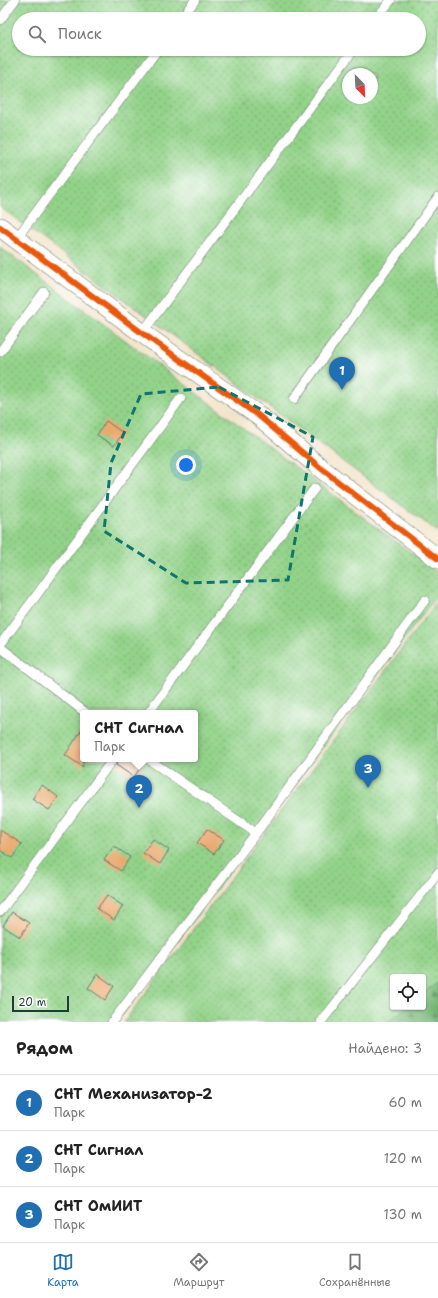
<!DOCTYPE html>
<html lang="ru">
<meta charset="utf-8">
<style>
:root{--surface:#fff;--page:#f2f2f2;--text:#222;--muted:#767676;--line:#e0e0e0;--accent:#1f6fb2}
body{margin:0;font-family:"Shantell Sans",sans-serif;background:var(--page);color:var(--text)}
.controls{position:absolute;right:12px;bottom:12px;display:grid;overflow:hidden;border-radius:4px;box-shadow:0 1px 3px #0004}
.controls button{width:36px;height:36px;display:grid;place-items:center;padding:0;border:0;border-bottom:1px solid var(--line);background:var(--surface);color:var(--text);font:20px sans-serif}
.compass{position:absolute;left:342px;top:68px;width:36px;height:36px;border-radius:50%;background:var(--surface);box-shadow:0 1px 3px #0004;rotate:156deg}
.scale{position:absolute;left:12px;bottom:10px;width:57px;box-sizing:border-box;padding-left:4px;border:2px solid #1f3d34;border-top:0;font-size:11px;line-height:14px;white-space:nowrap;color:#1f3d34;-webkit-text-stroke:3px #fff;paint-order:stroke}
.you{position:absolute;left:186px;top:465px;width:14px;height:14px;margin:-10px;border:3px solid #fff;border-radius:50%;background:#1a73e8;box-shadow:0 0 0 6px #1a73e833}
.badge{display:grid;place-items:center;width:26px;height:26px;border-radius:50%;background:var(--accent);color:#fff;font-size:13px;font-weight:700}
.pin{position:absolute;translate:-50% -33px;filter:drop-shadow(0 1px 2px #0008)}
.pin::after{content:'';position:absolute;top:21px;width:14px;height:12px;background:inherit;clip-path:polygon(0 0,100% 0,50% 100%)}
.popup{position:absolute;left:80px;top:710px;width:118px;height:52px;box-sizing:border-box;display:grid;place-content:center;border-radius:4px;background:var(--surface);filter:drop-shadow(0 1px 3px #0005);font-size:13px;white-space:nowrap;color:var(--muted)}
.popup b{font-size:15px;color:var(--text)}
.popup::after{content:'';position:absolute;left:50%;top:100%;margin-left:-8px;border:8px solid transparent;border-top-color:var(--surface)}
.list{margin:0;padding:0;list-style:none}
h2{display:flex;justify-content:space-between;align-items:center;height:52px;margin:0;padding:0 16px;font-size:17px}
h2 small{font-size:13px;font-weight:400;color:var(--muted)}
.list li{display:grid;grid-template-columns:26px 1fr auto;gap:12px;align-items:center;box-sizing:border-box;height:56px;padding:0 16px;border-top:1px solid var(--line)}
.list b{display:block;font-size:15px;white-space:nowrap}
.list p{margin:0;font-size:13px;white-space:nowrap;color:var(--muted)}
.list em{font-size:13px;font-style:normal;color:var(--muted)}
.icon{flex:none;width:22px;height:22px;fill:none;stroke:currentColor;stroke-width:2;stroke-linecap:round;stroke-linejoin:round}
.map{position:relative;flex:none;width:438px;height:1022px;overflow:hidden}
.search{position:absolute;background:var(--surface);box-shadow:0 1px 3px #0004;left:12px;right:12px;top:12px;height:44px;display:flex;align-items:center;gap:10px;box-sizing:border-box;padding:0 14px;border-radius:22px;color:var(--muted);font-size:15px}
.sheet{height:220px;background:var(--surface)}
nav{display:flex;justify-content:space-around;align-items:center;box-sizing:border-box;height:56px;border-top:1px solid var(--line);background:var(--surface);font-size:11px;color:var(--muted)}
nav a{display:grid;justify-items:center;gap:2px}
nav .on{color:var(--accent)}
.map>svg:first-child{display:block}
</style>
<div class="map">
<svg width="438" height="1022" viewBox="0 0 438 1022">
<defs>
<pattern id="green-dots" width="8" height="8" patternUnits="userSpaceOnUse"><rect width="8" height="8" fill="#93d389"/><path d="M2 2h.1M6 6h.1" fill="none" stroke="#77ac71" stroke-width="1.8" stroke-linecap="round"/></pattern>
<pattern id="forest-firs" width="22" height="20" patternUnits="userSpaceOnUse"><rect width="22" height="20" fill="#76b575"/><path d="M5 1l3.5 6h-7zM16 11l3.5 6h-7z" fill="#609461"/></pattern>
</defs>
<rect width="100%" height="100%" fill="#fff"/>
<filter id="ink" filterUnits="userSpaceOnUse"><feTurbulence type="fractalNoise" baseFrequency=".025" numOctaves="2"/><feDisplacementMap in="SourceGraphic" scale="8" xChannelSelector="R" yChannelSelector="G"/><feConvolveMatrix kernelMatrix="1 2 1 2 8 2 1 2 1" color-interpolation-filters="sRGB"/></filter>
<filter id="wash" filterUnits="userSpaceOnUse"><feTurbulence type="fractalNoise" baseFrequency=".012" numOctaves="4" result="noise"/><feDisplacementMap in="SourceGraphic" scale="16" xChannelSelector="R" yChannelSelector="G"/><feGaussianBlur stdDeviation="0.9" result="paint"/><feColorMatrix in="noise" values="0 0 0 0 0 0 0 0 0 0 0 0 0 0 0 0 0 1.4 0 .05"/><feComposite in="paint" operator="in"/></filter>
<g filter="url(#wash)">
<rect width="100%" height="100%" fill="#f2e3c8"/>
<!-- green -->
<g fill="url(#green-dots)" stroke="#59885e" fill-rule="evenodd">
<path d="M 0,0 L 438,0 L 438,532 L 0,207 ZM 19,19 L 419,19 L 419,49 L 19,49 ZM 348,74 L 372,74 L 372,98 L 348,98 Z"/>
<path d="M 0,247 L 438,573 L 438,594 L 117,1022 L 0,1022 ZM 83,713 L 195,713 L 195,759 L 83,759 Z"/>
<path d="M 438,600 L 438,1022 L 124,1022 ZM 393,977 L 423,977 L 423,1007 L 393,1007 Z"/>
</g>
<!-- forest -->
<path fill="url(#forest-firs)" stroke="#4a7954" d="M 438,982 L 438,1022 L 388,1022 L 406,1007 L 423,1007 L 423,994 Z"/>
<g id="blocks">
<!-- building -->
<g fill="#eba970">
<path d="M 106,421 L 123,433 L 114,446 L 97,435 Z"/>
<path d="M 83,728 L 83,767 L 65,755 Z"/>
<path d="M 119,759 L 142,759 L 144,763 L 134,777 L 116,765 Z"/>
<path d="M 42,785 L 58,797 L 49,810 L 32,799 Z"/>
<path d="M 207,829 L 224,840 L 214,854 L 197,843 Z"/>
<path d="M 0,830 L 22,844 L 12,858 L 0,850 Z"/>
<path d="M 153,839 L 169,850 L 160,864 L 143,853 Z"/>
<path d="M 114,846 L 130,857 L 121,871 L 104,860 Z"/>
<path d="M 107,895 L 123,906 L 114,920 L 97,909 Z"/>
<path d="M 12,912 L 29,923 L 20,937 L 3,926 Z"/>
<path d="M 97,974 L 114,986 L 105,1000 L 88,988 Z"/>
</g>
</g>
</g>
<g filter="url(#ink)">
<use href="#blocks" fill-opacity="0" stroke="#697768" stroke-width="1"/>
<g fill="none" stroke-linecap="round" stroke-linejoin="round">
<defs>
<g id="service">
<path d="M 181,19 L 195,0"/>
<path d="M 376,19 L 391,0"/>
<path d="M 0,20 L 15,0"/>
<path d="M 16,239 L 158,49"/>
<path d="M 142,333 L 354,49"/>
<path d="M 0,352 L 44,292"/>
<path d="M 294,399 L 438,197"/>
<path d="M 0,645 L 181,398"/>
<path d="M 0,647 L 86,713"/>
<path d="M 148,713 L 315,488"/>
<path d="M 148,759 L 256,833"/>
<path d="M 0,912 L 113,759"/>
<path d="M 112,1022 L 256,833 L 425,600"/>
<path d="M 321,1022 L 438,873"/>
</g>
<path id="minor" d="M 0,227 L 142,333 L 259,416 L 323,470 L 438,559"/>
</defs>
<!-- service casing -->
<use href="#service" stroke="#697768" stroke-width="10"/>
<!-- minor casing -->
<use href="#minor" stroke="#697768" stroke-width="20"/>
<!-- service -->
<use href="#service" stroke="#fff" stroke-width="9"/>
<!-- minor -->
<use href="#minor" stroke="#fff" stroke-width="19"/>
<defs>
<path id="cycleway" d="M 0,227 L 142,333 L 259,416 L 323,470 L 438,559"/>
</defs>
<!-- cycleway casing -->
<use href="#cycleway" stroke="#fff" stroke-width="8"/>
<!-- cycleway -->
<use href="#cycleway" stroke="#e8590c" stroke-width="6"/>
</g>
</g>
<!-- marked area -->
<path fill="none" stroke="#0f766e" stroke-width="3" stroke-dasharray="8 5" stroke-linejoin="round" d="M 219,387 L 313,437 L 288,580 L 186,583 L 104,531 L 111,463 L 141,394 Z"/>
</svg>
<div class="controls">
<button><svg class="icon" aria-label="locate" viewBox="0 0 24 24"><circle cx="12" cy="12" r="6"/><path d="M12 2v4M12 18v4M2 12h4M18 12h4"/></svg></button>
</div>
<svg class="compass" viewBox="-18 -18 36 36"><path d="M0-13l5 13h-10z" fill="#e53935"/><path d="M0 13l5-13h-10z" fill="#767676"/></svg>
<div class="scale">20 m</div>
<div class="you"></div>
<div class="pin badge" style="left:342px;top:390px">1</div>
<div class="pin badge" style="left:139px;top:808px">2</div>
<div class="popup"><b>СНТ Сигнал</b>Парк</div>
<div class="pin badge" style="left:368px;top:788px">3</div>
<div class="search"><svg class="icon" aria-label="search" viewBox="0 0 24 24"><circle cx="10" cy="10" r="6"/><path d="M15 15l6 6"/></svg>Поиск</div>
</div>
<section class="sheet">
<h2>Рядом<small>Найдено: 3</small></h2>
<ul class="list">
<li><span class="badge">1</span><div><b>СНТ Механизатор-2</b><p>Парк</p></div><em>60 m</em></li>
<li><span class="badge">2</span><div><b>СНТ Сигнал</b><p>Парк</p></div><em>120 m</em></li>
<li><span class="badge">3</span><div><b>СНТ ОмИИТ</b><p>Парк</p></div><em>130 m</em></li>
</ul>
</section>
<nav>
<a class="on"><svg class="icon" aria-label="map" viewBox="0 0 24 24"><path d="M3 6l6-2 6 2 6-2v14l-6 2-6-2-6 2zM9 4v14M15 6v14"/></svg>Карта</a>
<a><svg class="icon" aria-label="directions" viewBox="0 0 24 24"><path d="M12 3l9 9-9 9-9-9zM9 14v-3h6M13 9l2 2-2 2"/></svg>Маршрут</a>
<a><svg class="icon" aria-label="saved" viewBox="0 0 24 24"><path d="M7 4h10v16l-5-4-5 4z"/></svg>Сохранённые</a>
</nav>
